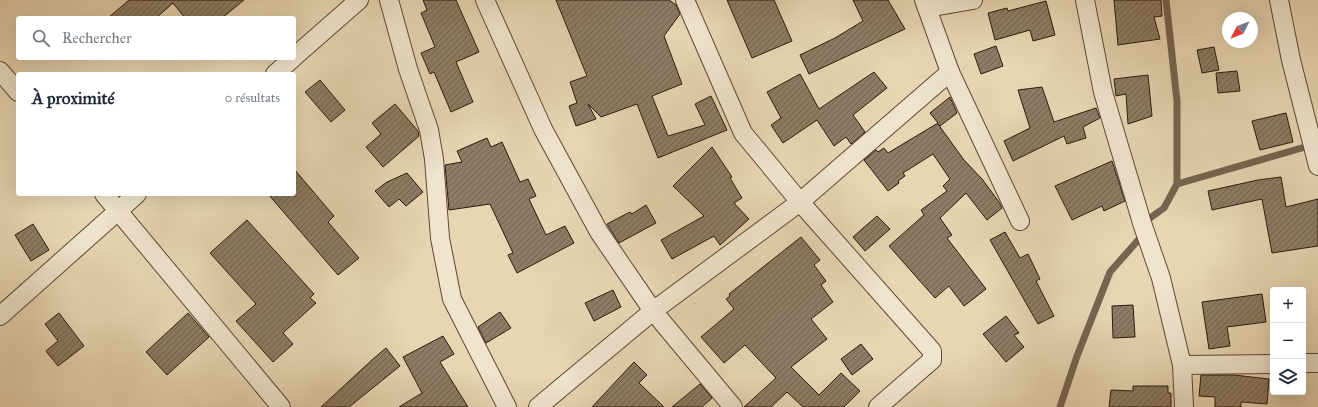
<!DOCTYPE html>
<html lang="fr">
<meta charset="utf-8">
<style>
:root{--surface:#fff;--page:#f6f6f7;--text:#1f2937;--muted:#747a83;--line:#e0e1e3}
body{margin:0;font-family:"IM FELL Great Primer",serif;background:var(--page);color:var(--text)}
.controls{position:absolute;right:12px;bottom:12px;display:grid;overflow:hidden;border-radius:4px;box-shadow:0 4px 16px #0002}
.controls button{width:36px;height:36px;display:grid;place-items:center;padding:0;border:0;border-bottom:1px solid var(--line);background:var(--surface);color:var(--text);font:20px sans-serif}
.compass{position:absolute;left:1222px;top:12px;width:36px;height:36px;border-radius:50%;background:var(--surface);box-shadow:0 4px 16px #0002;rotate:228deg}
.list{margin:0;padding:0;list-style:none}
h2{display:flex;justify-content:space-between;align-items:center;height:52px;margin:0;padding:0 16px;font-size:17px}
h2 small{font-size:13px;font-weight:400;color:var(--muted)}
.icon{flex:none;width:22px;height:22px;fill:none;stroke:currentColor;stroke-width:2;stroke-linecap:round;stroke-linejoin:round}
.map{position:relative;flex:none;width:1318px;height:407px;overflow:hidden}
.search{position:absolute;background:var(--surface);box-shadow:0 4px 16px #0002;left:16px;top:16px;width:280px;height:44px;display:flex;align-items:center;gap:10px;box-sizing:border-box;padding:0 14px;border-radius:4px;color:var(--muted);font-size:15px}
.panel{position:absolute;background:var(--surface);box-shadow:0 4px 16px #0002;left:16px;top:72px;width:280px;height:124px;border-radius:4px}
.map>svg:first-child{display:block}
</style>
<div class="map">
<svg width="1318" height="407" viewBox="0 0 1318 407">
<defs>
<pattern id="building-hatch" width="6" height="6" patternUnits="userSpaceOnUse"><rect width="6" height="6" fill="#8e7b64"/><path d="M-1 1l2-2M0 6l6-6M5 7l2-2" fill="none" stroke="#746451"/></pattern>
</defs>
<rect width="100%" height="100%" fill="#e8d5b2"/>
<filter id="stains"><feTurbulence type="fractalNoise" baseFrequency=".005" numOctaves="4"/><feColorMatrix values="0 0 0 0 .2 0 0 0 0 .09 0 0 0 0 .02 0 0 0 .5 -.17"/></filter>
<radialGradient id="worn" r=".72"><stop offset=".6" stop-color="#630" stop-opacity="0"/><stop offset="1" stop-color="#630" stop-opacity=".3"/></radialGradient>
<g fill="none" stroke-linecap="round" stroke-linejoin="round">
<!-- stream -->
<g stroke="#776350" stroke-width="7">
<path d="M 1177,184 L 1312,145"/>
<path d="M 1143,223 L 1164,208 L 1177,184 L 1177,101 L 1166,0"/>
<path d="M 1060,407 L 1077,356 L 1110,272 L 1140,238 L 1141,233"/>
</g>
</g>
<!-- building -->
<g fill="url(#building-hatch)" stroke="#2d190f">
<path d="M 129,0 L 244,0 L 222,18 L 185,18 L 173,3 L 156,18 L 108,18 Z"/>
<path d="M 423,0 L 456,0 L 479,52 L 456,62 L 473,102 L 451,112 L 434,72 L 430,74 L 421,53 L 435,47 L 421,13 L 427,10 Z"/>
<path d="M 556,0 L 669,0 L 676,5 L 680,14 L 664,36 L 682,84 L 652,96 L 668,136 L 705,125 L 695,104 L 711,96 L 727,130 L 658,158 L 637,104 L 601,117 L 588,104 L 596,119 L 576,126 L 569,106 L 577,103 L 570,82 L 587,76 Z"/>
<path d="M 727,0 L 774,0 L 792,41 L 752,58 Z"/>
<path d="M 853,0 L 888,0 L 905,29 L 809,74 L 800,55 L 835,38 L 863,21 Z"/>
<path d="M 1114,0 L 1161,0 L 1162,16 L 1154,17 L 1160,39 L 1118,45 Z"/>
<path d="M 1046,1 L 1055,35 L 1033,41 L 1030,30 L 995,40 L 988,13 L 1007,8 L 1008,11 Z"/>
<path d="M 996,46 L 1003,66 L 981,74 L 974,54 Z"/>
<path d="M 1214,47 L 1219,70 L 1202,73 L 1197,50 Z"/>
<path d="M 1237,71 L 1240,91 L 1218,93 L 1216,73 Z"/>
<path d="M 874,72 L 887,88 L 853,115 L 865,132 L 851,144 L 846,137 L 834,146 L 817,120 L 783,143 L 771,125 L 781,118 L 767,92 L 800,74 L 819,109 Z"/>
<path d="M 1148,75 L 1152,116 L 1128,124 L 1126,94 L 1116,96 L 1114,79 Z"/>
<path d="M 320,80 L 345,110 L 331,122 L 305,92 Z"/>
<path d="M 1042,87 L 1054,122 L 1096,108 L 1100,118 L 1083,127 L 1086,138 L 1067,144 L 1064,136 L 1013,161 L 1004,141 L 1030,128 L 1018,90 Z"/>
<path d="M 950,97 L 957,113 L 940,126 L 938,124 L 964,160 L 982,179 L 999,202 L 1002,208 L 987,220 L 966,193 L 940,218 L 952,235 L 947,238 L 986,289 L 964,306 L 949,286 L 935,298 L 889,246 L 924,215 L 921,210 L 947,191 L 943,186 L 950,179 L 933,154 L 903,173 L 905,176 L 898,181 L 899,183 L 888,191 L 864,160 L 876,150 L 878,152 L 884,148 L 888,153 L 938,123 L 930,113 Z"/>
<path d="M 395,104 L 418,131 L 419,136 L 383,167 L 366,147 L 381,134 L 372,123 Z"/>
<path d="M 1286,113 L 1293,142 L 1260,150 L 1252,121 Z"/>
<path d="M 487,138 L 491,147 L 502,142 L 520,182 L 528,179 L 536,196 L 529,199 L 546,235 L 565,226 L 574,243 L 517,273 L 508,255 L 513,253 L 490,204 L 449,210 L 445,165 L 462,162 L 457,151 Z"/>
<path d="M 712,147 L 732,177 L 730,178 L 742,198 L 734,203 L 749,219 L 720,245 L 714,236 L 672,259 L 661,240 L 704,216 L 673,186 Z"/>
<path d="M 1112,161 L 1125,201 L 1104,211 L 1102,206 L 1072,220 L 1055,186 Z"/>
<path d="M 294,169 L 334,216 L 328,222 L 359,258 L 338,275 L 268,194 L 294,194 Z"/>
<path d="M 407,173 L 423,192 L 406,206 L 399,199 L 389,207 L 375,191 L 387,182 Z"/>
<path d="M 1281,177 L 1286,207 L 1318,199 L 1318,246 L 1272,253 L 1262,199 L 1212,210 L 1208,191 L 1258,180 Z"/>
<path d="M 646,205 L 656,223 L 619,243 L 607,224 L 630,212 L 632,214 Z"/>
<path d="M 877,216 L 890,229 L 865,251 L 853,237 Z"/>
<path d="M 247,220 L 314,294 L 310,298 L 316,303 L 283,333 L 293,344 L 273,362 L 236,321 L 256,304 L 210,253 Z"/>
<path d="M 33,224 L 49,250 L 31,261 L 15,235 Z"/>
<path d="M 1005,232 L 1020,258 L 1028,254 L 1040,279 L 1036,281 L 1054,316 L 1038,324 L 990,240 Z"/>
<path d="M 801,237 L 820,260 L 814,265 L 826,281 L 821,285 L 833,302 L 811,319 L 827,339 L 791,367 L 819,395 L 841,373 L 860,391 L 844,407 L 803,407 L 787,392 L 771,407 L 744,407 L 776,378 L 745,345 L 724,363 L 701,337 L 734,309 L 726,299 L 730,296 L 729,294 Z"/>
<path d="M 613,290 L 621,307 L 594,321 L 585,303 Z"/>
<path d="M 1262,294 L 1266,322 L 1227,327 L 1230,346 L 1209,349 L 1202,302 Z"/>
<path d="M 1133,305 L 1135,337 L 1113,338 L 1112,306 Z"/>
<path d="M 500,312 L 511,328 L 486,343 L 478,327 Z"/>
<path d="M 59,313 L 84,346 L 58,366 L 46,351 L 58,341 L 45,324 Z"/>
<path d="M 188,313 L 209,337 L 167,375 L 146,352 Z"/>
<path d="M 1006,316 L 1019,333 L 1014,335 L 1024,347 L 1006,362 L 983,334 Z"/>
<path d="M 443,336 L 454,354 L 440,362 L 468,407 L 399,407 L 422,393 L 403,357 Z"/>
<path d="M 861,344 L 873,359 L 852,375 L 841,359 Z"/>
<path d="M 386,348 L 400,366 L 349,407 L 321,407 L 373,359 Z"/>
<path d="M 634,362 L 647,375 L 639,383 L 664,407 L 592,407 Z"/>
<path d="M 1201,375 L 1234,375 L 1269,379 L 1267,404 L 1241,402 L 1241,407 L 1215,407 L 1215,397 L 1199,396 Z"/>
<path d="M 700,384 L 712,398 L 702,407 L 672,407 Z"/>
<path d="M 1133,386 L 1168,386 L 1168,393 L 1171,393 L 1171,407 L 1109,407 L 1111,390 L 1133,391 Z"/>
</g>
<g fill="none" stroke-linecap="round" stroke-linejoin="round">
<defs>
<g id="minor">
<path d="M 389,0 L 408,69 L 429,130 L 434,159 L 440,238 L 452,299 L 507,407"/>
<path d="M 485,0 L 543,129 L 599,232 L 653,311 L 733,407"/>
<path d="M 685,0 L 743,133 L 800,202 L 932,351 L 932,360 L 878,407"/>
<path d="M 924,0 L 950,72 L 1020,221"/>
<path d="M 1085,0 L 1103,92 L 1142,223 L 1161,278 L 1182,365 L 1184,407"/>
<path d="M 1279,0 L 1291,60 L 1318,166"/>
<path d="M 927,8 L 973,0"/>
<path d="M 294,57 L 359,0"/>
<path d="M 0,71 L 18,92"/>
<path d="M 275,74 L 293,58"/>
<path d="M 104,194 L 281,407"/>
<path d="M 0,316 L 137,194"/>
<path d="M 1303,363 L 1318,363"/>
<path d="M 1182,365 L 1273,364"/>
<path d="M 538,407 L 653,311 L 800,202 L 950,72"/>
</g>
</defs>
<!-- minor casing -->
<use href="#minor" stroke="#5c4838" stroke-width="20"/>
<!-- minor -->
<use href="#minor" stroke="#f0e4cd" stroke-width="18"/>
</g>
<rect width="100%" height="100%" filter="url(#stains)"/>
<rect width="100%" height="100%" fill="url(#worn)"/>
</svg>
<div class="controls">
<button>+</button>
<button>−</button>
<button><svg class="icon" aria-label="layers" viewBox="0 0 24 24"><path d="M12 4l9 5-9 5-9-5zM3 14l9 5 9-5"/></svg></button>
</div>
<svg class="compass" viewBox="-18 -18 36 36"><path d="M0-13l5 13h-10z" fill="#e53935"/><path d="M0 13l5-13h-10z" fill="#747a83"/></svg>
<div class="search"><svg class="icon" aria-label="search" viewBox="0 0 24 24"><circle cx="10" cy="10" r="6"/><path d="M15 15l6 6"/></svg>Rechercher</div>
<section class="panel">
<h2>À proximité<small>0 résultats</small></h2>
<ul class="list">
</ul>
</section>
</div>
